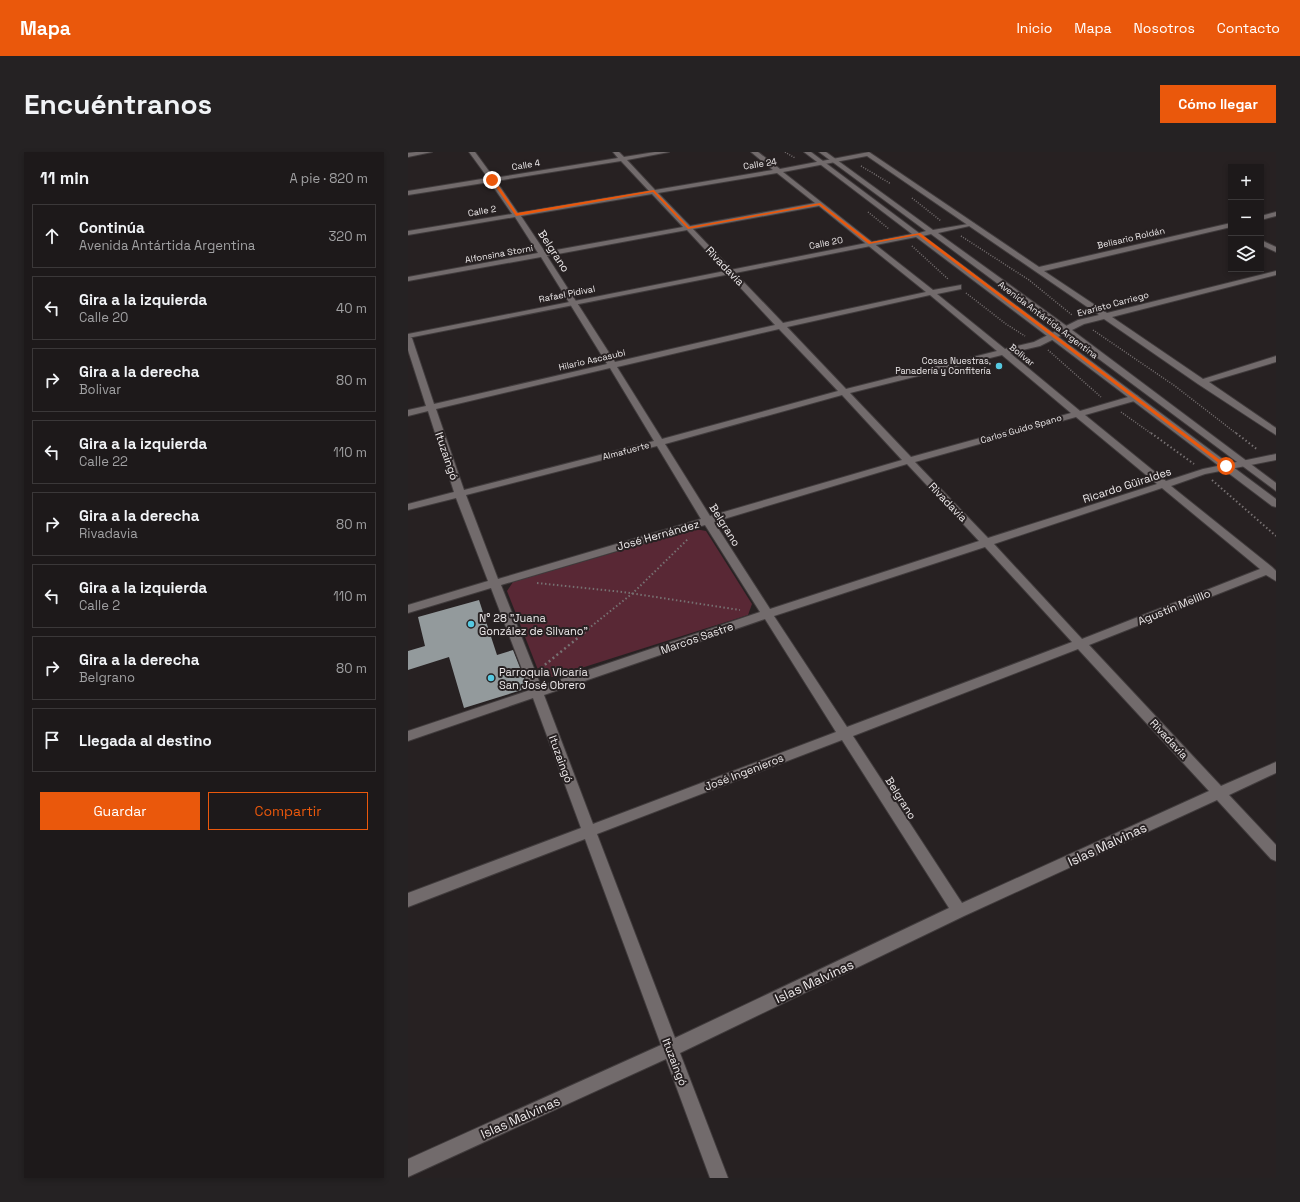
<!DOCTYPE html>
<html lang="es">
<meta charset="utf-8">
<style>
:root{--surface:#1d191a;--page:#252223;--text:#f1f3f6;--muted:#a0a0a2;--line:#3b3839;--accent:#ea580c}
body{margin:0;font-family:"Space Grotesk",sans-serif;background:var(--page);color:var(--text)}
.controls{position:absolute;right:12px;top:12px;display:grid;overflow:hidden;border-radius:0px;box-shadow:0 2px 6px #0003}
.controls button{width:36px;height:36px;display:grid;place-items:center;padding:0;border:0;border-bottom:1px solid var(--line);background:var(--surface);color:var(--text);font:20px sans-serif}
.stop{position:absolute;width:12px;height:12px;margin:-9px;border:3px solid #ea580c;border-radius:50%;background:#fff}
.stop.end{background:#ea580c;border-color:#fff;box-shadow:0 1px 4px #0008}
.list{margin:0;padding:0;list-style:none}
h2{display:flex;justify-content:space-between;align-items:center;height:52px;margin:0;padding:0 16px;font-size:17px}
h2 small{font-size:13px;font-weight:400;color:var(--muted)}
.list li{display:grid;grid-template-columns:26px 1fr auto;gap:12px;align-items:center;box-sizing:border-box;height:64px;margin:0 8px 8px;padding:0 8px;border:1px solid var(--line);border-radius:0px}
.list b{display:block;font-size:15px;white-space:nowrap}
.list p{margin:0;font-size:13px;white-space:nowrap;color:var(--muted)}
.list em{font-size:13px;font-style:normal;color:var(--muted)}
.actions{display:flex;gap:8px;padding:12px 16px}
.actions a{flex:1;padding:9px 0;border:1px solid var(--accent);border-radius:0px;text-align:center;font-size:14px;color:var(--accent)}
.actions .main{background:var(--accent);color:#fff}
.icon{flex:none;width:22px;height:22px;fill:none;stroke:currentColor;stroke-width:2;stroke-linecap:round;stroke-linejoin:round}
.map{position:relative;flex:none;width:868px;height:1026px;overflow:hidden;border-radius:0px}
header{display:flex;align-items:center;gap:24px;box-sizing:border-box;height:56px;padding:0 20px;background:var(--accent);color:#fff}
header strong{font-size:19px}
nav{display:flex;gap:22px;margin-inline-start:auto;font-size:14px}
.intro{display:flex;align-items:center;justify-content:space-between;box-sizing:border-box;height:96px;padding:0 24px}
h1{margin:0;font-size:28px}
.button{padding:10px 18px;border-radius:0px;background:var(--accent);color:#fff;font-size:14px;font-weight:700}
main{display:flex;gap:24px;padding:0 24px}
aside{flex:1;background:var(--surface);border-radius:0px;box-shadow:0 2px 6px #0003}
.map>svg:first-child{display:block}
</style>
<header>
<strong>Mapa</strong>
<nav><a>Inicio</a><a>Mapa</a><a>Nosotros</a><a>Contacto</a></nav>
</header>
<div class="intro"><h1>Encuéntranos</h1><a class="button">Cómo llegar</a></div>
<main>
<aside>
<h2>11 min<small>A pie · 820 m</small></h2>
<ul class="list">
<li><svg class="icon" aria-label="ahead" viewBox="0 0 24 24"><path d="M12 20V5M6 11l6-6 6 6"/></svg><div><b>Continúa</b><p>Avenida Antártida Argentina</p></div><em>320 m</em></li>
<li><svg class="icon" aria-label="left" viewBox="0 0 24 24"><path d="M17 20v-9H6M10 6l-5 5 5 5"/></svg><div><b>Gira a la izquierda</b><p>Calle 20</p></div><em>40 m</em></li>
<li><svg class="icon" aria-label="right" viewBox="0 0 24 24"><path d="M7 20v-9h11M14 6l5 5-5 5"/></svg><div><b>Gira a la derecha</b><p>Bolivar</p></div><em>80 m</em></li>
<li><svg class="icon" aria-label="left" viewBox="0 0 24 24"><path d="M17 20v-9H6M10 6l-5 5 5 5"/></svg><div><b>Gira a la izquierda</b><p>Calle 22</p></div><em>110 m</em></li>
<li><svg class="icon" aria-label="right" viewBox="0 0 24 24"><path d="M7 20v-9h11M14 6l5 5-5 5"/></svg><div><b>Gira a la derecha</b><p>Rivadavia</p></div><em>80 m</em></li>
<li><svg class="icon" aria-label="left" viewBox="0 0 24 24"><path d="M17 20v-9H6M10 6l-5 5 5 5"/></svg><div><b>Gira a la izquierda</b><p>Calle 2</p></div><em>110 m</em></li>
<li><svg class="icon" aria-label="right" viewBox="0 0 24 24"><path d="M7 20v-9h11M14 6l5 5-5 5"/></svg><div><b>Gira a la derecha</b><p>Belgrano</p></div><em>80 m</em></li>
<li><svg class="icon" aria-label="arrive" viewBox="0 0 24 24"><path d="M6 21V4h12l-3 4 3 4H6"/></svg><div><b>Llegada al destino</b></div></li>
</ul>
<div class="actions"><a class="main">Guardar</a><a>Compartir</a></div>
</aside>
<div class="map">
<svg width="868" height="1026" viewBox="0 0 868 1026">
<rect width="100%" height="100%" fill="#272122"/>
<!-- green -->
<path fill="#592835" d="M 287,377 L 298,379 L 344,452 L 340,463 L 145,525 L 132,523 L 99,439 L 105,430 Z"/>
<!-- building -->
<path fill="#939a9c" d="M 71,448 L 89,503 L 105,498 L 120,536 L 56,556 L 41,505 L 0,518 L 0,499 L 17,494 L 10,465 Z"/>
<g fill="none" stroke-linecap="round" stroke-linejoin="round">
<defs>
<g id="street">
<path d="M 8,0 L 24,0 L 0,5 L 0,1 Z"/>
<path d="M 61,0 L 67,0 L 86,26 L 210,6 L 205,0 L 211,0 L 216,5 L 247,0 L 261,0 L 219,8 L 247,38 L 365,18 L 343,0 L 350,0 L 372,17 L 461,0 L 631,115 L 823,71 L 823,75 L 636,119 L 699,161 L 868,119 L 868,123 L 704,165 L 795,227 L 868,204 L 868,210 L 801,230 L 868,276 L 868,283 L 790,232 L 696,167 L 676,172 L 632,194 L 602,201 L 672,259 L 727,243 L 730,244 L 730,248 L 677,263 L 758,329 L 795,317 L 868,302 L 868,308 L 797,322 L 763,334 L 864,415 L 868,419 L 868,429 L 858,423 L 681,493 L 813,634 L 868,610 L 868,621 L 821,643 L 868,693 L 868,709 L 863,707 L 809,648 L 556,764 L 272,901 L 320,1026 L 302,1026 L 258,907 L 0,1025 L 0,1007 L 253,893 L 177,687 L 0,755 L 0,741 L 173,676 L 125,546 L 0,589 L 0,579 L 122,538 L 83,436 L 0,461 L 0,453 L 80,429 L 48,346 L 0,358 L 0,352 L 46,340 L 20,259 L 0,264 L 0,258 L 18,254 L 0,198 L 0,184 L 4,186 L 26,252 L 199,212 L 133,105 L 0,129 L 0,125 L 130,101 L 107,65 L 0,83 L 0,79 L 104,62 L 82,30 L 0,43 L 0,39 L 80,26 ZM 459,4 L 691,163 L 670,168 L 626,190 L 597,197 L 529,142 L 553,137 L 553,133 L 525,138 L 375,20 ZM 213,9 L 241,39 L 110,61 L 88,29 ZM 369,21 L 407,51 L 282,74 L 250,41 ZM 244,42 L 275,75 L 137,100 L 113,64 ZM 411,54 L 518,140 L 375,171 L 285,77 ZM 279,78 L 367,173 L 207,210 L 139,104 ZM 522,143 L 589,199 L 438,237 L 379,175 ZM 371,177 L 430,239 L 254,287 L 209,215 ZM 594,203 L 663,261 L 503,305 L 442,241 ZM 202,216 L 246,289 L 56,338 L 28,257 ZM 434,243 L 494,308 L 302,364 L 257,292 ZM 668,265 L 749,332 L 580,386 L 507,310 ZM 249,294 L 293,367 L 90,427 L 58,343 ZM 499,312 L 571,389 L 362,457 L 306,370 ZM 754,336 L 852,417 L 674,487 L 586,392 ZM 297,373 L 352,460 L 133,534 L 93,433 ZM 577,395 L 664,490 L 439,575 L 366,464 ZM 357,467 L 428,580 L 185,672 L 136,543 ZM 670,497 L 801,639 L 554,751 L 445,584 ZM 434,588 L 541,756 L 267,886 L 189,682 Z"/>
<path d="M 868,60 L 868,64 L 853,68 L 853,64 Z"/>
<path d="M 853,88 L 868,95 L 868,100 L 853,93 Z"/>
</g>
<path id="secondary" d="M 396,0 L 403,0 L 511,81 L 518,79 L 411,0 L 418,0 L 525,78 L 566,71 L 566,73 L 530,81 L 660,175 L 868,331 L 868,339 L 523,82 L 515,84 L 868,347 L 868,355 L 864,354 L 508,85 L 0,186 L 0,182 L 504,82 Z"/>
</defs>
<!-- street casing -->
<use href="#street" stroke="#413c3d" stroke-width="2"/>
<!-- secondary casing -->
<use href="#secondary" stroke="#413c3d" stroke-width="2"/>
<!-- path-far2 -->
<g stroke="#777172" stroke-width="1.5" stroke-dasharray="1 1.5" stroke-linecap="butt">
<path d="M 377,0 L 387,6"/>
<path d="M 453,14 L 483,32"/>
<path d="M 504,46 L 533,69"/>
<path d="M 460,60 L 481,77"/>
<path d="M 553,84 L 621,128 L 664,163"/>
<path d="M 504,94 L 540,127"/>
<path d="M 558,141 L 598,172 L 617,184"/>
<path d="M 685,178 L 767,234 L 829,282"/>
<path d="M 640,198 L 693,245"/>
<path d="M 713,260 L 744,282"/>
</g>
<!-- path-far1 -->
<g stroke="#777172" stroke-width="2" stroke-dasharray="1.5 2.5" stroke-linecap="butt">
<path d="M 743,281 L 786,312"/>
<path d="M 828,281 L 850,298"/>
<path d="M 804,328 L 868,384"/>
<path d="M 129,431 L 215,440 L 332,458"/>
<path d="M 180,477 L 225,441 L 281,386"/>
</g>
<!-- path -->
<path stroke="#777172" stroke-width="2.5" stroke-dasharray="2 3" stroke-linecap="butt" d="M 133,516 L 182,476"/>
<!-- street -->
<use href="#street" fill="#726b6c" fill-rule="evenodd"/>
<!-- secondary -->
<use href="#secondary" fill="#726b6c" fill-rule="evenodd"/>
</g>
<!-- route -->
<path fill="#ea580c" d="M 86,27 L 109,61 L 246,38 L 281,75 L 412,51 L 463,90 L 512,81 L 820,314 L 816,315 L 510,83 L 461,92 L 411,53 L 280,77 L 245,40 L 108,64 L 83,28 Z"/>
<!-- markers -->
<g fill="#56c9e1" stroke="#272122" stroke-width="1.5">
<circle cx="591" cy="214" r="4"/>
<circle cx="63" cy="472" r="4"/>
<circle cx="83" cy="526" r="4"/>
</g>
<g text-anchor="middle" stroke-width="4" stroke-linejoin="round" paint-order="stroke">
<!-- far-street labels -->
<g font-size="9" fill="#eeeaeb" stroke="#272122">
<text transform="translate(352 12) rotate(-9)" y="3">Calle 24</text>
<text transform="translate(118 13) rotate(-9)" y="3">Calle 4</text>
<text transform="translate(74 59) rotate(-10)" y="3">Calle 2</text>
<text transform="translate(723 86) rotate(-13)" y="3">Belisario Roldán</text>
<text transform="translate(418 91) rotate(-11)" y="3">Calle 20</text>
<text transform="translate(91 102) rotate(-10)" y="3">Alfonsina Storni</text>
<text transform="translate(159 142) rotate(-11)" y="3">Rafael Pidival</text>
<text transform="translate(705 152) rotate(-15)" y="3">Evaristo Carriego</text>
<text transform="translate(640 168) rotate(37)" y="3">Avenida Antártida Argentina</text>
<text transform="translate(614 203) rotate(39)" y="3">Bolivar</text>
<text transform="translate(184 208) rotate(-13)" y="3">Hilario Ascasubi</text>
<text transform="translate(613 277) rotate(-16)" y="3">Carlos Guido Spano</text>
<text transform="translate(218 299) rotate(-15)" y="3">Almafuerte</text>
</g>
<!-- far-poi labels -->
<g font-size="9" fill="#eeeaeb" stroke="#272122" text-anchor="end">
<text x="583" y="212">Cosas Nuestras,<tspan x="583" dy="10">Panadería y Confitería</tspan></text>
</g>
<!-- street labels -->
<g font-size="11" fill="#eeeaeb" stroke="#272122">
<text transform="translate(146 99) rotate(57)" y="4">Belgrano</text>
<text transform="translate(317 114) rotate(46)" y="4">Rivadavia</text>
<text transform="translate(39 304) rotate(71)" y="4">Ituzaingó</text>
<text transform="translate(719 333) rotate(-18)" y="4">Ricardo Güiraldes</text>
<text transform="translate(540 350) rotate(46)" y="4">Rivadavia</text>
<text transform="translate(317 373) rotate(58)" y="4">Belgrano</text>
<text transform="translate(250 383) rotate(-16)" y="4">José Hernández</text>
<text transform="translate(766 455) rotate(-22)" y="4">Agustín Melillo</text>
<text transform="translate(289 486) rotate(-19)" y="4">Marcos Sastre</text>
<text transform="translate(761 587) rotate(47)" y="4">Rivadavia</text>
<text transform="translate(153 607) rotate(70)" y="4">Ituzaingó</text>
<text transform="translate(336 620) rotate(-21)" y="4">José Ingenieros</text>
<text transform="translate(493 646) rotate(58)" y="4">Belgrano</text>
<text transform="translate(267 910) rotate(69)" y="4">Ituzaingó</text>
</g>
<!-- poi labels -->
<g font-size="11" fill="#eeeaeb" stroke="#272122" text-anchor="start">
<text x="71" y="470">N° 28 "Juana<tspan x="71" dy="13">González de Silvano"</tspan></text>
<text x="91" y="524">Parroquia Vicaría<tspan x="91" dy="13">San José Obrero</tspan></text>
</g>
<!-- near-street labels -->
<g font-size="13" fill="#eeeaeb" stroke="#272122">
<text transform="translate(699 692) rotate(-25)" y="5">Islas Malvinas</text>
<text transform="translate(406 829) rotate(-25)" y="5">Islas Malvinas</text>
<text transform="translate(112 965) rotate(-24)" y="5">Islas Malvinas</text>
</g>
</g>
</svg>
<div class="controls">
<button>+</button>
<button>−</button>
<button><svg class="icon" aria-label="layers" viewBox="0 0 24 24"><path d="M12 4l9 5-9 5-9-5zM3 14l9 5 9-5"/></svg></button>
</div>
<div class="stop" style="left:818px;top:314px"></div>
<div class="stop end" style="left:84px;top:28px"></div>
</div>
</main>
